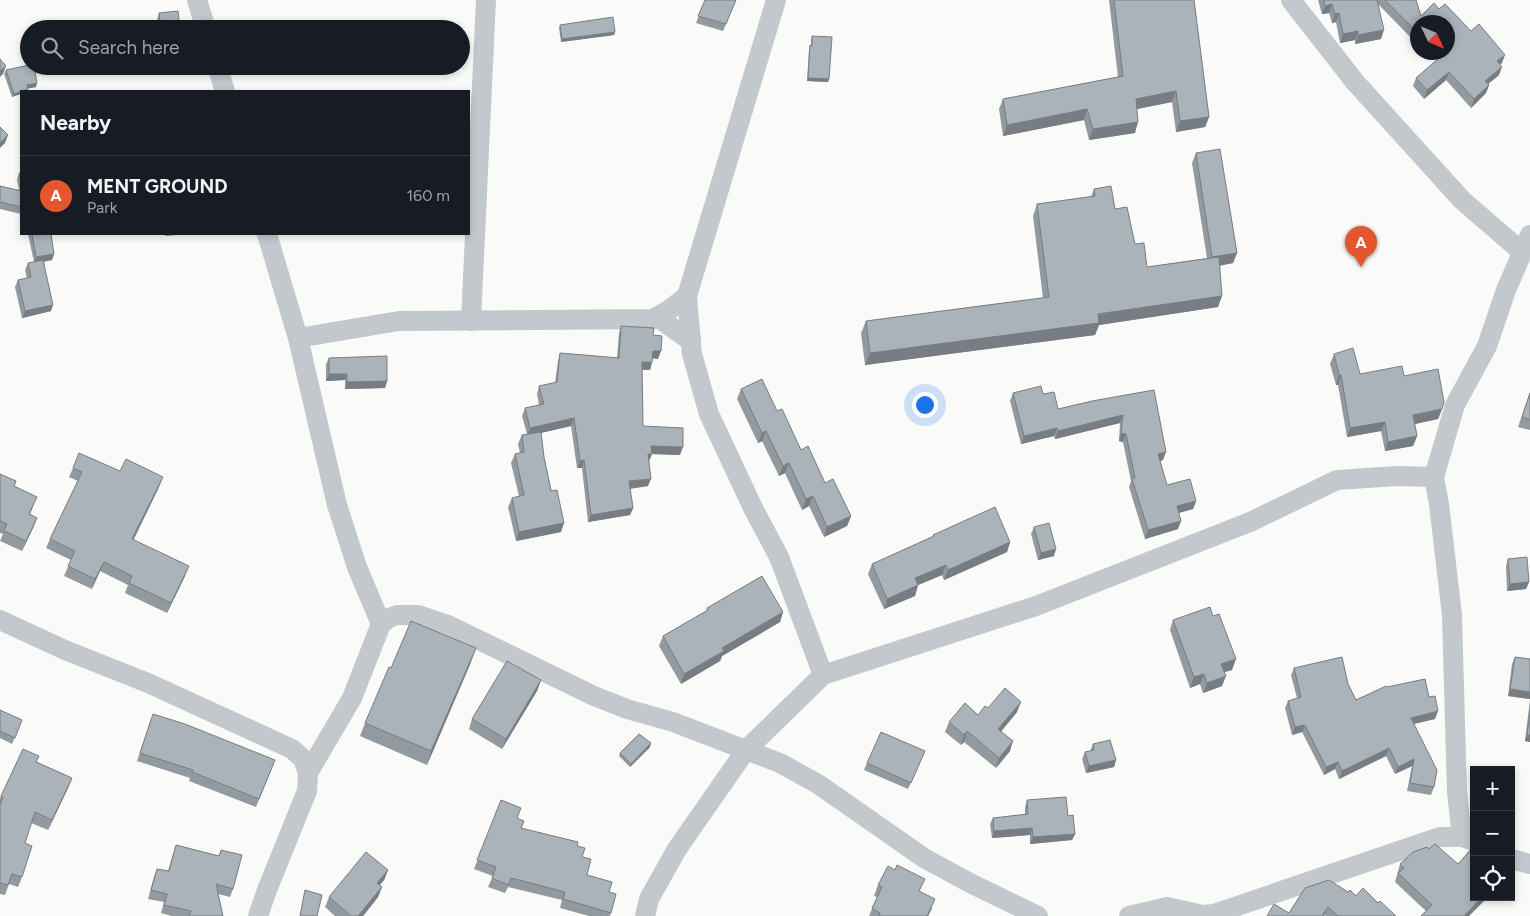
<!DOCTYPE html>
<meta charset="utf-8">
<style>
:root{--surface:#171b24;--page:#242831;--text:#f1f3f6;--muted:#9ea1a6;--line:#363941;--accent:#e4572e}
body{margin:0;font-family:Figtree,sans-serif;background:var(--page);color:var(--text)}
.controls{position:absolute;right:15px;bottom:15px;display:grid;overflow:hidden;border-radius:0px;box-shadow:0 2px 8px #0003}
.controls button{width:45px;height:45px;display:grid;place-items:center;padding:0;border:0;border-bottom:1px solid var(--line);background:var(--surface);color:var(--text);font:25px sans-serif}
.compass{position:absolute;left:1410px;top:15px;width:45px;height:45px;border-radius:50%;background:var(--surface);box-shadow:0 2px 8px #0003;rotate:134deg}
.you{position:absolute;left:924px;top:404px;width:18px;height:18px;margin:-12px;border:4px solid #fff;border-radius:50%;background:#1a73e8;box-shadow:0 0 0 8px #1a73e833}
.badge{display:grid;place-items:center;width:32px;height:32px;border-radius:50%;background:var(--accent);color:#fff;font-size:16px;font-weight:700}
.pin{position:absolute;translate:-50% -41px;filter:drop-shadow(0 1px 2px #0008)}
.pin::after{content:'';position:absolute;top:26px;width:18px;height:15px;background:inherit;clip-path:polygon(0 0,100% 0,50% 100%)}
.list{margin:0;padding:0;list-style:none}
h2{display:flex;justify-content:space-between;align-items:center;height:65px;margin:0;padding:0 20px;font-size:21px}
h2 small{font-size:16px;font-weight:400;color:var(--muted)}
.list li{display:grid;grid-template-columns:32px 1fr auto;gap:15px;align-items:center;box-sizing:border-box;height:80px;padding:0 20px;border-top:1px solid var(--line)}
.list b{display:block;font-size:19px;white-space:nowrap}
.list p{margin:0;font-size:16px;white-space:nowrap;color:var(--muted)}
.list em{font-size:16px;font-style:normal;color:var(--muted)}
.icon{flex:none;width:28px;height:28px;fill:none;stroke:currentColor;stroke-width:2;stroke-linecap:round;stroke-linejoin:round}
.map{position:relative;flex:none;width:1530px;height:916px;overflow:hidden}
.search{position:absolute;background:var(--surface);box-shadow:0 2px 8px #0003;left:20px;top:20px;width:450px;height:55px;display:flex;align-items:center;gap:12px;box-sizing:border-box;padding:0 18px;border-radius:28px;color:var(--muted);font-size:19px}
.panel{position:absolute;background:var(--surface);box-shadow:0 2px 8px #0003;left:20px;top:90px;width:450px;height:145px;border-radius:0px}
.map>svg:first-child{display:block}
</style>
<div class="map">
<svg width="1530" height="916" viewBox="0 0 1530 916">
<rect width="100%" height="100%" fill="#fafaf8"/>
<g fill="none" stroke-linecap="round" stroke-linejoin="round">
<!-- minor -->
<g stroke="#c3c8cc" stroke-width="20">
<path d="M 197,0 L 206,29"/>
<path d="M 776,0 L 687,296 L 692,354 L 709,414 L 753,508 L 779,557 L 823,675"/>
<path d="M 1291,0 L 1355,82 L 1462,200 L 1522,252"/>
<path d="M 217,66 L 225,91"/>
<path d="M 267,234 L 298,338 L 337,505 L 357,567 L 381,624"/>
<path d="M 657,317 L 691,341"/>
<path d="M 471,321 L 486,0"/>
<path d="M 298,338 L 399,321 L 653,319 L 669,310 L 687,296"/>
<path d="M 0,620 L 65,650 L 148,683 L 292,749 L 303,759 L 308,773 L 307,791 L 267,890 L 258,916"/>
<path d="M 308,773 L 352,698 L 381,624 L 389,618 L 397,615 L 418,615 L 448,625 L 594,696 L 627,709 L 673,722 L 780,763 L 818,784 L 924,858 L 970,883 L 1038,916"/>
<path d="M 1462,837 L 1457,792 L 1452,615 L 1439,504 L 1434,477 L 1455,405 L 1487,346 L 1506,290 L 1530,235"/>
<path d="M 1511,859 L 1530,864"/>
<path d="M 645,916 L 649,899 L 677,849 L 746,750 L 823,675 L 1036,606 L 1250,522 L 1337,480 L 1397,476 L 1434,477"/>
<path d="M 1129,916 L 1167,907 L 1203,915 L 1214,914 L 1440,837 L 1462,837 L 1474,841"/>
</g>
</g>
<!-- wall -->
<g fill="#929a9f">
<path d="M 705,0 L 736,0 L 723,31 L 696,23 Z"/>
<path d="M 1109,0 L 1194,0 L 1209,117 L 1205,127 L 1176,132 L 1172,102 L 1137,109 L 1135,133 L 1089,140 L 1084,120 L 1003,136 L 999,109 L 1003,99 L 1118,77 Z"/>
<path d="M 1318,0 L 1416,0 L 1421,16 L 1439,9 L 1502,63 L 1500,64 L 1499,75 L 1488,84 L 1489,85 L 1486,93 L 1471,108 L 1446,80 L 1424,99 L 1413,86 L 1416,78 L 1443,55 L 1441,52 L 1448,52 L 1448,22 L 1418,22 L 1418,45 L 1378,4 L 1381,39 L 1355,44 L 1355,40 L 1340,43 L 1336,22 L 1332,23 L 1329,13 L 1322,14 Z"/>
<path d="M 159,13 L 180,29 L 158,29 L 157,20 Z"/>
<path d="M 560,25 L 615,32 L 614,35 L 561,42 L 559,28 Z"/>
<path d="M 812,36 L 829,79 L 828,82 L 807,81 L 809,49 L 810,45 L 811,45 L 811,40 Z"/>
<path d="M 1425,52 L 1430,52 L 1428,56 Z"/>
<path d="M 6,70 L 37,83 L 36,87 L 28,88 L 12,97 L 4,74 Z"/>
<path d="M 1196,153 L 1237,253 L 1233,263 L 1220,266 L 1218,307 L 1099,325 L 1095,335 L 865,365 L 861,333 L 866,321 L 1043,298 L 1033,216 L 1037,204 L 1091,197 L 1094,189 L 1115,209 L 1147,267 L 1207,258 L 1192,163 Z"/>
<path d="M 19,173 L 21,173 L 21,214 L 0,209 L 0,186 L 19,190 L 17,180 Z"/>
<path d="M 28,234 L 51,234 L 54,254 L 52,260 L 44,262 L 51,311 L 22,318 L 15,287 L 18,280 L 27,278 L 25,270 L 28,263 L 34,262 Z"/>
<path d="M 621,326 L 653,335 L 658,359 L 653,358 L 650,370 L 642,370 L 643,426 L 680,455 L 652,454 L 649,461 L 648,486 L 630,489 L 633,508 L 630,515 L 588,522 L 582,468 L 577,468 L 571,426 L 541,433 L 544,457 L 561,532 L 516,541 L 508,507 L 512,498 L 519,496 L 511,463 L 515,454 L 520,453 L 518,444 L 522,435 L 527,434 L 522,416 L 525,408 L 539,405 L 537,394 L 539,386 L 555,383 L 558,361 L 560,353 L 617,358 L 619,333 Z"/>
<path d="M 1334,354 L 1360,374 L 1404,376 L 1442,409 L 1438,419 L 1415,424 L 1417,436 L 1413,446 L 1385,451 L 1381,431 L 1347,437 L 1338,385 L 1336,385 L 1330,364 Z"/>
<path d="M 329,358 L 387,381 L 385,388 L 345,389 L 345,380 L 326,381 L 326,364 Z"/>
<path d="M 741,389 L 777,411 L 801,450 L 825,483 L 851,516 L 847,526 L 824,537 L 809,506 L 802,510 L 785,473 L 779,476 L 762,441 L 758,443 L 737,399 Z"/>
<path d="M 1154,390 L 1163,460 L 1160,461 L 1167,485 L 1196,501 L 1193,509 L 1179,513 L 1178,529 L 1145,539 L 1129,487 L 1131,481 L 1123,442 L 1119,441 L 1120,423 L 1055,439 L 1054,436 L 1021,444 L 1010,401 L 1013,393 L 1043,394 L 1058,409 Z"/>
<path d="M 1530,392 L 1530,430 L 1518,427 Z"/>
<path d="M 73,468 L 159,487 L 133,540 L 185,576 L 167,613 L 125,593 L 128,585 L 100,571 L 92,589 L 64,576 L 71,560 L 46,548 L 50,539 L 78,481 L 69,477 Z"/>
<path d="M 0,474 L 14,486 L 33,507 L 30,514 L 37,518 L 33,528 L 22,551 L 0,541 L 3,534 L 0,533 Z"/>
<path d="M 1034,527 L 1054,556 L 1038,560 L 1031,534 Z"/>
<path d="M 933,535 L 1010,542 L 1007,552 L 944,580 L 942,575 L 918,585 L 915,596 L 884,609 L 868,574 L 872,564 L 932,537 Z"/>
<path d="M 1508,559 L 1529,582 L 1526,589 L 1507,591 L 1506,566 Z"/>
<path d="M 707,608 L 783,612 L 780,622 L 722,656 L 720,661 L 681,684 L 659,646 L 663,636 L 706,611 Z"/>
<path d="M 1173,620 L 1232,670 L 1224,672 L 1222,686 L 1203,693 L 1200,684 L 1190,688 L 1170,630 Z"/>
<path d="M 1515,657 L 1530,659 L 1530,742 L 1525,741 L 1530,699 L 1508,696 L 1512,664 Z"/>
<path d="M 471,662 L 427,765 L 360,736 L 365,723 L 391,668 Z"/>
<path d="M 1294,668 L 1348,684 L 1356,700 L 1387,687 L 1435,719 L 1414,724 L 1434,787 L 1431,795 L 1407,791 L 1412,766 L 1395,774 L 1386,756 L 1339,779 L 1335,769 L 1324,775 L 1302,732 L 1292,735 L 1285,708 L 1288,701 L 1297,698 L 1291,675 Z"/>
<path d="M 541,680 L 537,691 L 502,749 L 469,729 L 472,719 Z"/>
<path d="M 988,708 L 1017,712 L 1001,731 L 1010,751 L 996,768 L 964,742 L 961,745 L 945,732 L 949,722 L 978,715 Z"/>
<path d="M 0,710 L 22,720 L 12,744 L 0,738 Z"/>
<path d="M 150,722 L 275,760 L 256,807 L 189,781 L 190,778 L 137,761 Z"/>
<path d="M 1093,744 L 1116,760 L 1114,767 L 1086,773 L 1082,759 L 1085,752 L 1090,751 Z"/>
<path d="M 650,747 L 630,767 L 619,756 L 620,753 Z"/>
<path d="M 23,749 L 37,762 L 72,778 L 68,788 L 48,830 L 31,823 L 25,843 L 22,877 L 18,887 L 9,884 L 5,895 L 0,894 L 0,798 Z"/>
<path d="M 925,751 L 908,789 L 864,770 L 867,763 Z"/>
<path d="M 501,800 L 518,818 L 521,828 L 577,846 L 582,857 L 587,875 L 609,892 L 616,894 L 610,916 L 589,916 L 560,908 L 562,900 L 508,887 L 505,893 L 488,887 L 493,876 L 474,869 Z"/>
<path d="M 1027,800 L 1068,816 L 1075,834 L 1072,840 L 1030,844 L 1030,835 L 992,838 L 990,824 L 993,818 L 1025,814 L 1025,807 Z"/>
<path d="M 176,845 L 219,856 L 221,850 L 233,889 L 230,897 L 218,894 L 223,916 L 172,916 L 161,913 L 164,902 L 148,899 L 154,877 L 157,869 L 168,871 L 173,854 Z"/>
<path d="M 1400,864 L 1469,916 L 1426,911 L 1395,882 Z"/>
<path d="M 388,870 L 384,880 L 379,885 L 382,887 L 378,897 L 363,916 L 335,916 L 325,907 L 329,897 Z"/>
<path d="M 878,885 L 920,891 L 932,909 L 928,916 L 869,916 L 877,897 L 874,896 Z"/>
<path d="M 1348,892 L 1378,903 L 1396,916 L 1326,916 L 1325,915 L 1324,916 L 1267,916 L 1289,913 Z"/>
</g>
<!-- shaded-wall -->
<g fill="#777d82">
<path d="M 1332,4 L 1329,13 L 1322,14 L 1325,6 Z"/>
<path d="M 1339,13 L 1336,22 L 1332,23 L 1335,14 Z"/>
<path d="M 1384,30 L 1381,39 L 1355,44 L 1358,35 Z"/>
<path d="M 1358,31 L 1355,40 L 1340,43 L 1343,34 Z"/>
<path d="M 615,32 L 614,35 L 561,42 L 562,39 Z"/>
<path d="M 1505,55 L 1502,63 L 1494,69 L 1497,61 Z"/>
<path d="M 6,66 L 3,74 L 0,77 L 0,71 Z"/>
<path d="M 1502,67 L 1499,75 L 1482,89 L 1485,81 Z"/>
<path d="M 1449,72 L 1446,80 L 1424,99 L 1427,90 Z"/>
<path d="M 808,78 L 829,79 L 828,82 L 807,81 Z"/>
<path d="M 37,83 L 36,87 L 26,89 L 27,85 Z"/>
<path d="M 1489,85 L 1486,93 L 1471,108 L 1474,99 Z"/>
<path d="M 21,91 L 21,94 L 12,97 L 14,94 Z"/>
<path d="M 1176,91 L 1172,102 L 1132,110 L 1136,99 Z"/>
<path d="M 1087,109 L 1084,120 L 1003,136 L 1007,125 Z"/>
<path d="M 1209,117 L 1205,127 L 1176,132 L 1180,121 Z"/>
<path d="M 1138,122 L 1135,133 L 1089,140 L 1093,129 Z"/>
<path d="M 8,135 L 5,143 L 0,148 L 0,143 Z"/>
<path d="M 166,234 L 188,234 L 165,236 Z"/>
<path d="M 1237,253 L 1233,263 L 1208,267 L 1212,257 Z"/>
<path d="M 54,254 L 52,260 L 34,263 L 36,257 Z"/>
<path d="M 1222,296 L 1218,307 L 1099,325 L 1095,335 L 865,365 L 870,353 L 1098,314 Z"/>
<path d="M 53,305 L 51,311 L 22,318 L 25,311 Z"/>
<path d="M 653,351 L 661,351 L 658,359 L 651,358 Z"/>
<path d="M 642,362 L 652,362 L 650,370 L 639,369 Z"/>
<path d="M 329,374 L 347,374 L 345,380 L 326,381 Z"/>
<path d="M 1339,375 L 1341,375 L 1338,385 L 1336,385 Z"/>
<path d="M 387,381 L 385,388 L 345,389 L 347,382 Z"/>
<path d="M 1442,409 L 1438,419 L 1410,425 L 1413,415 Z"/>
<path d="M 1123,415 L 1120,423 L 1055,439 L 1058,431 Z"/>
<path d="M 574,418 L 571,426 L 527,436 L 530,428 Z"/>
<path d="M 1385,422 L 1381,431 L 1347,437 L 1350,428 Z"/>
<path d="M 1057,428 L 1054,436 L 1021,444 L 1024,436 Z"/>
<path d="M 766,431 L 762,441 L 758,443 L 762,433 Z"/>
<path d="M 1121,433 L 1126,434 L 1123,442 L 1119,441 Z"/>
<path d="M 1417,436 L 1413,446 L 1385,451 L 1388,442 Z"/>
<path d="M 651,446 L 683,447 L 680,455 L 652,454 L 649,461 L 645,462 Z"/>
<path d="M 1166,452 L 1163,460 L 1155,462 L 1158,454 Z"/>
<path d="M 584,460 L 582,468 L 577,468 L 580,461 Z"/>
<path d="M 789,463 L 785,473 L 779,476 L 783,466 Z"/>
<path d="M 163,477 L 159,487 L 129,549 L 132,539 Z"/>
<path d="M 651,479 L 648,486 L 626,489 L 629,481 Z"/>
<path d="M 813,496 L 809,506 L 802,510 L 806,499 Z"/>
<path d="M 1196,501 L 1193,509 L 1174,514 L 1177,506 Z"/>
<path d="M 633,508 L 630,515 L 588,522 L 591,515 Z"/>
<path d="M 851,516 L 847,526 L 824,537 L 827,527 Z"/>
<path d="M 37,518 L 33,528 L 22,551 L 26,541 Z"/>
<path d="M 1181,521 L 1178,529 L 1145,539 L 1148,530 Z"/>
<path d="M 564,523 L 561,532 L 516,541 L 519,532 Z"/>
<path d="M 1010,542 L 1007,552 L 944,580 L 948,570 Z"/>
<path d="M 1056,549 L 1054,556 L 1038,560 L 1041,553 Z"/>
<path d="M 104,562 L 92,589 L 95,579 Z"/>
<path d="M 946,565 L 942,575 L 911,588 L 915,578 Z"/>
<path d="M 189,566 L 185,576 L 167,613 L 171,603 Z"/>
<path d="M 1529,582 L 1526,589 L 1507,591 L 1510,584 Z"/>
<path d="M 918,585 L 915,596 L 884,609 L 887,599 Z"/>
<path d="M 783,612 L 780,622 L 722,656 L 720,661 L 681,684 L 684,674 L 722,648 Z"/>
<path d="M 476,648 L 471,662 L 427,765 L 431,751 Z"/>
<path d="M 1236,659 L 1232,670 L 1218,674 L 1221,664 Z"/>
<path d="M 1204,674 L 1200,684 L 1190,688 L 1194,677 Z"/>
<path d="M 1226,676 L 1222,686 L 1203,693 L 1207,683 Z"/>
<path d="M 541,680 L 537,691 L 502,749 L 506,739 Z"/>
<path d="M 1510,689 L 1530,692 L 1530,699 L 1508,696 Z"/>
<path d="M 1021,702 L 1017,712 L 995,739 L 998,729 Z"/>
<path d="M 1438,711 L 1435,719 L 1408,725 L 1411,718 Z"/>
<path d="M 1305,725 L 1302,732 L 1292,735 L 1295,727 Z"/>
<path d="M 967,731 L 964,742 L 961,745 L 964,735 Z"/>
<path d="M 1527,735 L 1530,735 L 1530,742 L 1525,741 Z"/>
<path d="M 1013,741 L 1010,751 L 996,768 L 999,758 Z"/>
<path d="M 651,743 L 650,747 L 630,767 L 631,764 Z"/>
<path d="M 1389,748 L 1386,756 L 1339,779 L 1342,771 Z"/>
<path d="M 1414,759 L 1412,766 L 1395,774 L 1398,767 Z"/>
<path d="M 1116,760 L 1114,767 L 1086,773 L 1089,766 Z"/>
<path d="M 1338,762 L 1335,769 L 1324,775 L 1326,767 Z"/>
<path d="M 72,778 L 68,788 L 48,830 L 52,820 Z"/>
<path d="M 1032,828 L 1030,835 L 992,838 L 994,831 Z"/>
<path d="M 1075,834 L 1072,840 L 1030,844 L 1033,837 Z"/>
<path d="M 388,870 L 384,880 L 373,893 L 377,883 Z"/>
<path d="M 382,887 L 378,897 L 363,916 L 358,916 Z"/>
<path d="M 1482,897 L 1488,897 L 1469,916 L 1464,916 Z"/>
<path d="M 935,899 L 928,916 L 927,916 Z"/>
<path d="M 1328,907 L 1324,916 L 1322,916 Z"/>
</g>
<!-- building -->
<g fill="#aab3b9" stroke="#777d82">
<path d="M 705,0 L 736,0 L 726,24 L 698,16 Z"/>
<path d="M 1114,0 L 1194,0 L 1209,117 L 1180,121 L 1176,91 L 1136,99 L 1138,122 L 1093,129 L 1087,109 L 1007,125 L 1003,99 L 1123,76 Z"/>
<path d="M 1324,0 L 1377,0 L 1384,30 L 1358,35 L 1358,31 L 1343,34 L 1339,13 L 1335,14 L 1332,4 L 1325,6 Z"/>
<path d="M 1385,0 L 1416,0 L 1421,16 L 1434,3 L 1439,9 L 1445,4 L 1471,31 L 1479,24 L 1505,55 L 1497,61 L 1502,67 L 1485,81 L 1489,85 L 1474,99 L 1449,72 L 1427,90 L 1416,78 L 1446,52 L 1448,52 L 1448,51 L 1449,50 L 1448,48 L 1448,22 L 1418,22 L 1418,33 Z"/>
<path d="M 178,11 L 180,29 L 161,29 L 159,13 Z"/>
<path d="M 613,17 L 615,32 L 562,39 L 560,25 Z"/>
<path d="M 812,36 L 832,37 L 829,79 L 808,78 L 810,45 L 812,46 Z"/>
<path d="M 0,59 L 6,66 L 0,71 Z"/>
<path d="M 29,65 L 29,66 L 34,66 L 37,83 L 27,85 L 28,89 L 14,94 L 6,70 Z"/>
<path d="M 0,127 L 8,135 L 0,143 Z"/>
<path d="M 1220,149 L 1237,253 L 1212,257 L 1196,153 Z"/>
<path d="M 19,173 L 21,173 L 21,182 Z"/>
<path d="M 0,186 L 21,191 L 21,207 L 0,202 Z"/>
<path d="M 1111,186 L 1115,209 L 1127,207 L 1135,244 L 1144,243 L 1147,267 L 1219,257 L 1222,296 L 1098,314 L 1099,323 L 870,353 L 866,321 L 1049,297 L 1037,204 L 1095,196 L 1094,189 Z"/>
<path d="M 32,234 L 51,234 L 54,254 L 36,257 Z"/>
<path d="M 43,260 L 53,305 L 25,311 L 18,280 L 31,277 L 28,263 Z"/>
<path d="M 621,326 L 654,328 L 653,335 L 662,336 L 661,351 L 653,351 L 652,362 L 642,362 L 643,426 L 683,428 L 683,447 L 651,446 L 652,454 L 648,454 L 651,479 L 629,481 L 633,508 L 591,515 L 584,460 L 580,461 L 574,418 L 530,428 L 525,408 L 544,404 L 539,386 L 557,382 L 560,353 L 619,358 Z"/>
<path d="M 1353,348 L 1360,374 L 1402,366 L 1404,376 L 1438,369 L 1444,402 L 1442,409 L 1413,415 L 1417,436 L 1388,442 L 1385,422 L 1350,428 L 1341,375 L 1339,375 L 1334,354 Z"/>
<path d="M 387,356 L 387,381 L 347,382 L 347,374 L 329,374 L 329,358 Z"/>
<path d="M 762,379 L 777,411 L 782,409 L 801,450 L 808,446 L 825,483 L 833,479 L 851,516 L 827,527 L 813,496 L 806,499 L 789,463 L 783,466 L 766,431 L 762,433 L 741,389 Z"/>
<path d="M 1041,386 L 1043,394 L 1054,392 L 1058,409 L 1092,401 L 1154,390 L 1166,452 L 1158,454 L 1167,485 L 1190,479 L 1196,501 L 1177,506 L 1181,521 L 1148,530 L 1132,479 L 1135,478 L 1126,434 L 1121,433 L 1123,415 L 1058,431 L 1057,428 L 1024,436 L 1013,393 Z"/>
<path d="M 1530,393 L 1530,420 L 1522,417 Z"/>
<path d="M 541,432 L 544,457 L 551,491 L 557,490 L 564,523 L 519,532 L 512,498 L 524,495 L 515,454 L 524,452 L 522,435 Z"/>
<path d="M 79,453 L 120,471 L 126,459 L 163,477 L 132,539 L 189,566 L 171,603 L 129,583 L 132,576 L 104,562 L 95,579 L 68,566 L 75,551 L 50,539 L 82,472 L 73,468 Z"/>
<path d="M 0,474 L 16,481 L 14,486 L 37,497 L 29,514 L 37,518 L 26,541 L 4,531 L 7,524 L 0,521 Z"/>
<path d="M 995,507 L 1010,542 L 948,570 L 946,565 L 915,578 L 918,585 L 887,599 L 872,564 L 934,536 L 933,535 Z"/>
<path d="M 1049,523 L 1056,549 L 1041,553 L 1034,527 Z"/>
<path d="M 1527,557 L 1529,582 L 1510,584 L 1508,559 Z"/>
<path d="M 762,576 L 783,612 L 722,648 L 724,651 L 684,674 L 663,636 L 708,610 L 707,608 Z"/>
<path d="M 1210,607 L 1213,616 L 1219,614 L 1236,659 L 1221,664 L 1226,676 L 1207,683 L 1204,674 L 1194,677 L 1173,620 Z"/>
<path d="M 411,621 L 476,648 L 431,751 L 365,723 L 389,667 L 391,668 Z"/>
<path d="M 1342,657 L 1348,684 L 1356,700 L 1386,686 L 1387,687 L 1425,679 L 1429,697 L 1435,696 L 1438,711 L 1411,718 L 1437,770 L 1434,787 L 1410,783 L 1414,759 L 1398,767 L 1389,748 L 1342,771 L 1338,762 L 1326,767 L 1305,725 L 1295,727 L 1288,701 L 1301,697 L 1294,668 Z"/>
<path d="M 1515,657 L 1530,659 L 1530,692 L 1510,689 Z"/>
<path d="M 507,661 L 541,680 L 506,739 L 472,719 Z"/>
<path d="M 1005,688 L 1021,702 L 998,729 L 1013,741 L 999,758 L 967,731 L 964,735 L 949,722 L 965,703 L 978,715 L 985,706 L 988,708 Z"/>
<path d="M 0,710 L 22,720 L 15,738 L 0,731 Z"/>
<path d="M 1530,712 L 1530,735 L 1527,735 Z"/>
<path d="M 153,714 L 185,724 L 275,760 L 259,799 L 192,772 L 193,770 L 140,753 Z"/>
<path d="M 881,732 L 925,751 L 911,783 L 867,763 Z"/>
<path d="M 639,734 L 651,743 L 631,764 L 620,753 Z"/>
<path d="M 1110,740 L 1116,760 L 1089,766 L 1085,752 L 1094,750 L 1093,744 Z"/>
<path d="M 23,749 L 39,756 L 36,762 L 72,778 L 52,820 L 35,812 L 25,843 L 32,846 L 22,877 L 12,874 L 8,885 L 0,883 L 0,805 L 3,797 L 1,796 Z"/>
<path d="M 1066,797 L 1068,816 L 1073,815 L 1075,834 L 1033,837 L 1032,828 L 994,831 L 993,818 L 1028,814 L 1027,800 Z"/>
<path d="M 501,800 L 521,808 L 517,818 L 524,821 L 521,828 L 578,842 L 577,846 L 585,848 L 582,857 L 591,859 L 587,875 L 612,882 L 609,892 L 616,894 L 611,913 L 563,899 L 565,892 L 511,878 L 508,885 L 492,878 L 496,867 L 477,860 Z"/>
<path d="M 1435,844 L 1458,864 L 1473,847 L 1474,848 L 1474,897 L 1482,897 L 1464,916 L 1421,916 L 1432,905 L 1398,873 L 1404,868 L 1400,864 L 1413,852 L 1427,847 L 1429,849 Z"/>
<path d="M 176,845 L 219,856 L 221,850 L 242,855 L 233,889 L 216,884 L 223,916 L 189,916 L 191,911 L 164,905 L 167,894 L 151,890 L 157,869 L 169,871 Z"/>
<path d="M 366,852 L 388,870 L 377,883 L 382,887 L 358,916 L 351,916 L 329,897 Z"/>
<path d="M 897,865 L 925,879 L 919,891 L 935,899 L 927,916 L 879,916 L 880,913 L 872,908 L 882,887 L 878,885 L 888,866 L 895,870 Z"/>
<path d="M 1329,880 L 1348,892 L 1350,890 L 1356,896 L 1363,888 L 1378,903 L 1380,901 L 1396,916 L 1338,916 L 1328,907 L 1322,916 L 1267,916 L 1274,904 L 1289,913 L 1305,888 Z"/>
<path d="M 305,890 L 322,895 L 317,916 L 300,916 Z"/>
</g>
</svg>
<div class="controls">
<button>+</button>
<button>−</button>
<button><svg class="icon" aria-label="locate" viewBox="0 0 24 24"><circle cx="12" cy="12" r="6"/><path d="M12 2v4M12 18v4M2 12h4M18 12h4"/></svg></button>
</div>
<svg class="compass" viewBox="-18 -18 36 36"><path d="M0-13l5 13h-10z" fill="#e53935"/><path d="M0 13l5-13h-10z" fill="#9ea1a6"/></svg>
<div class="you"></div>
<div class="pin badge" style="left:1361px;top:267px">A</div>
<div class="search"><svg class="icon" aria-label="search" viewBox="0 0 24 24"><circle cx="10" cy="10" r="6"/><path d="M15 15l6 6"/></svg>Search here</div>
<section class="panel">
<h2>Nearby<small></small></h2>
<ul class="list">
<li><span class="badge">A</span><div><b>MENT GROUND</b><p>Park</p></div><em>160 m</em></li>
</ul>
</section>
</div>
